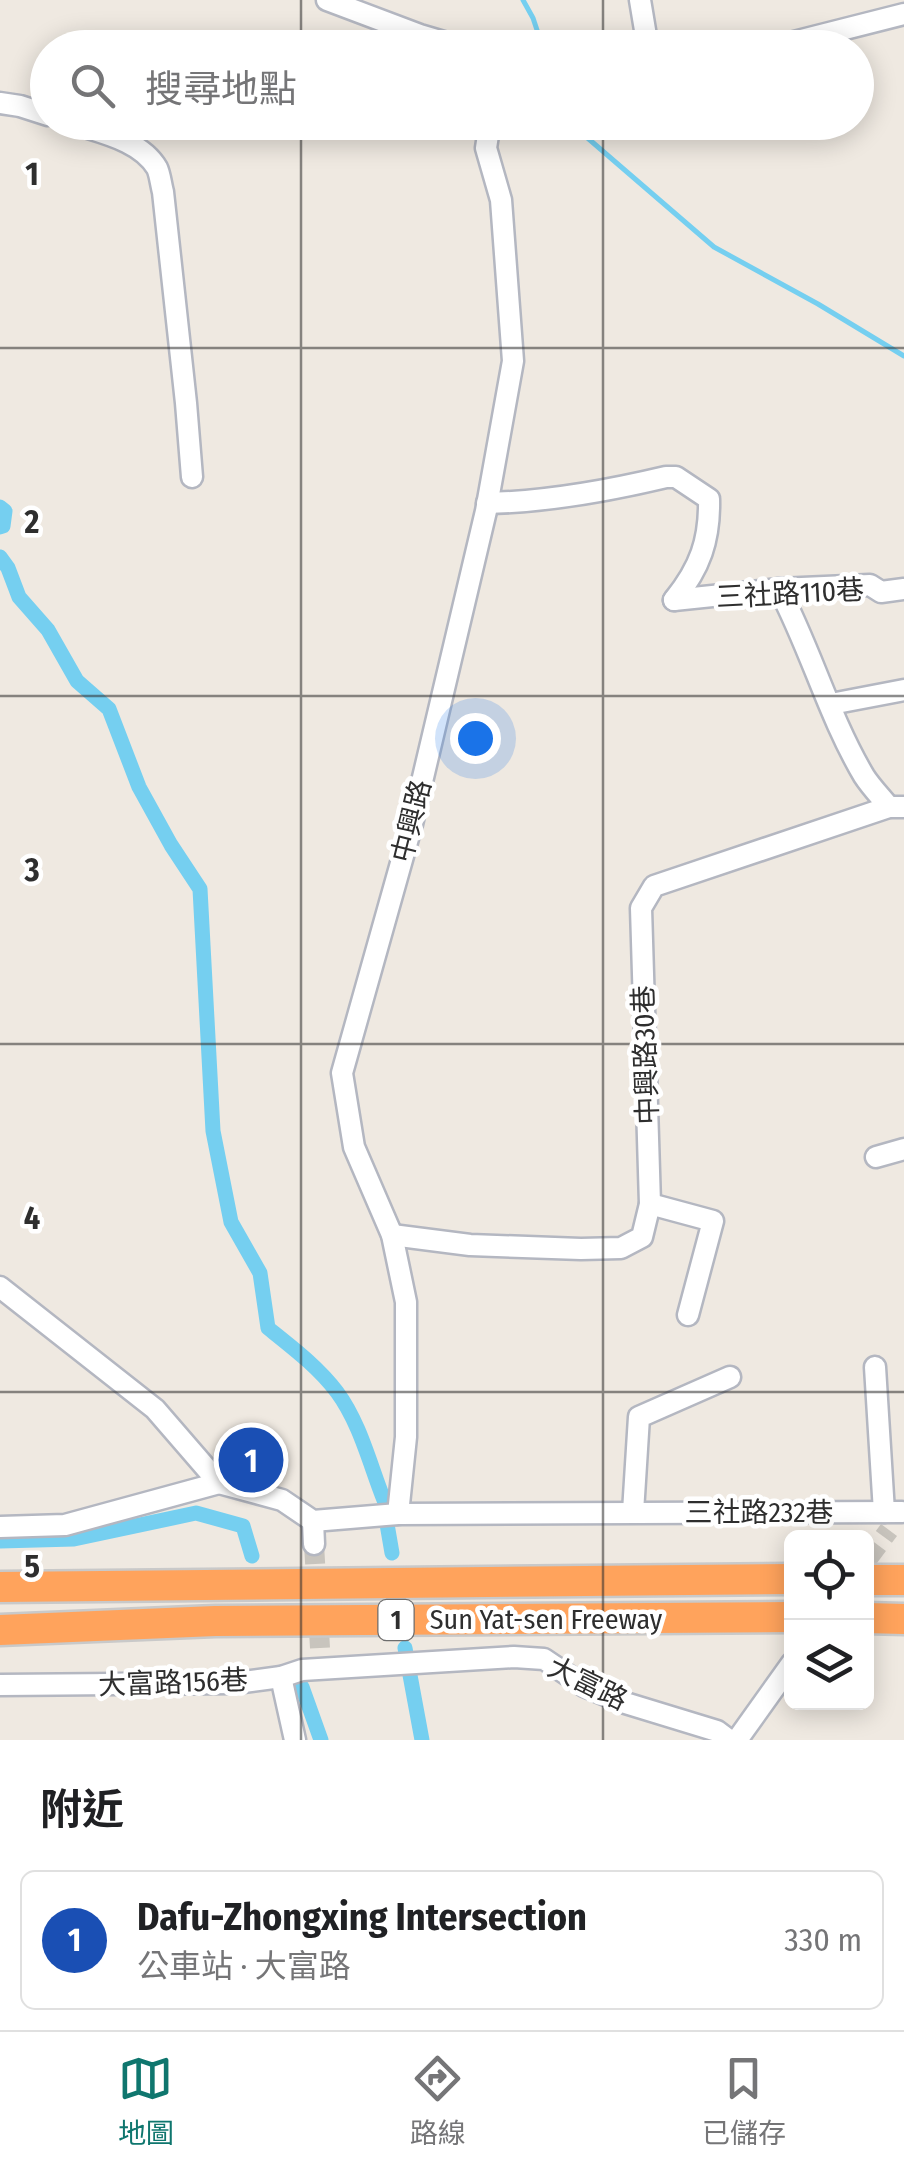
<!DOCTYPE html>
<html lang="zh-TW">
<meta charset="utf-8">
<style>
:root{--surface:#fff;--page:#f6f6f6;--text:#202124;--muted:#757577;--line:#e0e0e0;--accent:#0f766e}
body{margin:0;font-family:"Fira Sans Condensed","Noto Sans TC",sans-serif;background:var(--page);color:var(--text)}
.controls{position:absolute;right:30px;bottom:30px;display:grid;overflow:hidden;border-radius:15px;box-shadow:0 5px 25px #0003}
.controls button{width:90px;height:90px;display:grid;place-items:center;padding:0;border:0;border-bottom:2px solid var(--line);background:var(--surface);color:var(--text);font:50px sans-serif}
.you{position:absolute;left:475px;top:738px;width:35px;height:35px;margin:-25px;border:8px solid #fff;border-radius:50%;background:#1a73e8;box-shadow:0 0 0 15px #1a73e833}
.badge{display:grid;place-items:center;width:65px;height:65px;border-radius:50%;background:var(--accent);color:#fff;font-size:32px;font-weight:700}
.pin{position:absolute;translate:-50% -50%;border:5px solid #fff;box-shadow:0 2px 10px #0006}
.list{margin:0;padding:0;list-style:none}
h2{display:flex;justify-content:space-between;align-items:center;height:130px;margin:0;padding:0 40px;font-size:42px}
h2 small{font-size:32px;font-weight:400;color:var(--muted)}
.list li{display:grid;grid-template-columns:65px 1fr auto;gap:30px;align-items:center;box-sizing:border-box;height:140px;margin:0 20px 20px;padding:0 20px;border:2px solid var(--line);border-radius:15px}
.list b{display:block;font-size:38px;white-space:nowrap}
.list p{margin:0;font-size:32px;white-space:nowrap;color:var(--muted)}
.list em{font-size:32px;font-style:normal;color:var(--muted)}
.icon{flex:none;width:55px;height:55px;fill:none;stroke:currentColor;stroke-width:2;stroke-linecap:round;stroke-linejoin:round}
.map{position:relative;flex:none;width:904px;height:1740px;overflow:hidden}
.search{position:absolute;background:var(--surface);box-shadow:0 5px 25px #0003;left:30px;right:30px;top:30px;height:110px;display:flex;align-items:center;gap:25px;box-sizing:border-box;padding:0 35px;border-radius:55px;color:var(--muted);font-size:38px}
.sheet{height:290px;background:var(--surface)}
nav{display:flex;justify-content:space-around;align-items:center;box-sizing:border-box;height:140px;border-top:2px solid var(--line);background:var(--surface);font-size:28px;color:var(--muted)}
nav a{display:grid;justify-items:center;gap:5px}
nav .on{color:var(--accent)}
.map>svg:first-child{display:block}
</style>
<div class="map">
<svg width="904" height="1740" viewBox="0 0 904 1740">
<rect width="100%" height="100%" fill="#efe9e1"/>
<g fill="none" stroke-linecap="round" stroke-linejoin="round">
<!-- stream -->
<g stroke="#75cff0" stroke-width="5">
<path d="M 523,0 L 533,18 L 543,48"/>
<path d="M 569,122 L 714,247 L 818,304 L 904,356"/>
</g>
<!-- canal -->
<g stroke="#75cff0" stroke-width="15">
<path d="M 0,507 L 5,511 L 3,526 L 0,527"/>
<path d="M 0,557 L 8,568 L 19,597 L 48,630 L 77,681 L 109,709 L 139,787 L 171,845 L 200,889 L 213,1131 L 231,1222 L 260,1273 L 268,1328 C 293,1348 318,1367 337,1392 C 360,1423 370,1465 384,1500"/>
<path d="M 387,1524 L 392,1553"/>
<path d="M 0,1541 L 74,1539 L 196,1513 L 243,1526 L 252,1556"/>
<path d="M 405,1648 L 422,1740"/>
<path d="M 302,1687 L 321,1740"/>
</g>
<!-- minor-tunnel -->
<g stroke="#c8c4bd" stroke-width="20" stroke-dasharray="20 10" stroke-linecap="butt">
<path d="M 314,1544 L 320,1648"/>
<path d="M 866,1561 L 889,1530"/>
</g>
<defs>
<g id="minor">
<path d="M 327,0 L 420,35 L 464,48"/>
<path d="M 640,0 L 648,48"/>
<path d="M 770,48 L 904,14"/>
<path d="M 0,103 L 20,106 L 48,115"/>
<path d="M 69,122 C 97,132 140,139 157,168 C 160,174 161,185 163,192 L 186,403 L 192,477"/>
<path d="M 487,503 C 548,502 607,491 666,477 L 676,477 L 709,499 C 710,540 700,568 674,600"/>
<path d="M 779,589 C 811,650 829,717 864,776 C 871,787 881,797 889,807"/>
<path d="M 674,600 L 779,589 L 870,585 L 881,592 L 904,589"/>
<path d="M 831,704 L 904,690"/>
<path d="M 876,1157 L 904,1149"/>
<path d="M 650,1204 L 713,1221 L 688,1315"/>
<path d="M 392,1235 L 470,1245 L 581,1249 L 621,1248 L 642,1237 L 650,1204 L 641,908 L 654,886 L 889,807 L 904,807"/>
<path d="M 0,1287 L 155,1409 L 219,1483 L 282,1500 L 313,1521 L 398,1514 L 902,1512"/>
<path d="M 875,1367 L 884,1512"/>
<path d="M 633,1512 L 639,1417 L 730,1377"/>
<path d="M 398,1514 L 406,1437 L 406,1302 L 392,1235 L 354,1147 L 342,1073 L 412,824 L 486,511 L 513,361 L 501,200 L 486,148 L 490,122"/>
<path d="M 313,1521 L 314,1544"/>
<path d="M 0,1527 L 65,1525 L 219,1483"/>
<path d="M 281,1677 L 295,1740"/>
<path d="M 0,1685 L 236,1683 L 281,1677 L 302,1670 L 514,1657 L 544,1659 L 584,1686 L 622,1702 L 717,1731 L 729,1740"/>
<path d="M 737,1740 L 792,1663"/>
</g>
<g id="highway">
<path d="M 866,1580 L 904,1580"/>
<path d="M 0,1587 L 792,1579"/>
<path d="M 866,1618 L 904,1619"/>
<path d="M 0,1630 L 215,1621 L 792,1617"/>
</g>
</defs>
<!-- minor casing -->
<use href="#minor" stroke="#b4b7c1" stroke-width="25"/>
<!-- highway casing -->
<use href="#highway" stroke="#c9c9c9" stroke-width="35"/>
<!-- minor -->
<use href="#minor" stroke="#fff" stroke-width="20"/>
<!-- highway -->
<use href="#highway" stroke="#ffa35c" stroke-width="30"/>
</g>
<!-- grid -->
<path fill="none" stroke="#2e2e2e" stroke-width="2.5" stroke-opacity="0.55" d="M 301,0 L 301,48M 603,0 L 603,48M 301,122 L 301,1740M 603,122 L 603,1740M 0,348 L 904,348M 0,696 L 904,696M 0,1044 L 904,1044M 0,1392 L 904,1392"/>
<g text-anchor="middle" stroke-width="9" stroke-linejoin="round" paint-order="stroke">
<!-- shield labels -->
<rect fill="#fff" stroke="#6d6d6d" stroke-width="2.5" x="378.5" y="1600" width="35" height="40" rx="8"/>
<g font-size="25" font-weight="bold" fill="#2e2e2e">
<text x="396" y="1629">1</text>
</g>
<!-- street labels -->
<g font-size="28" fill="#2e2e2e" stroke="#fff">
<text transform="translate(790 593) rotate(-3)" y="10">三社路110巷</text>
<text transform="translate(411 821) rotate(-76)" y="10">中興路</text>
<text transform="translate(645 1055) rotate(-92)" y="10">中興路30巷</text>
<text x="759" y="1522">三社路232巷</text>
<text x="546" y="1629">Sun Yat-sen Freeway</text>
<text transform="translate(173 1682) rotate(-2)" y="10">大富路156巷</text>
<text transform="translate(588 1683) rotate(26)" y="10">大富路</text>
</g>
</g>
<g font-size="32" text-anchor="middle" font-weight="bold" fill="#2e2e2e" stroke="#fff" stroke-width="9" stroke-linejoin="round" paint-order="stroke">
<text x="32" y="185">1</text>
<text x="32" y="533">2</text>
<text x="32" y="881">3</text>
<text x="32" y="1229">4</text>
<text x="32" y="1577">5</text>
</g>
</svg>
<div class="controls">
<button><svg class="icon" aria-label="locate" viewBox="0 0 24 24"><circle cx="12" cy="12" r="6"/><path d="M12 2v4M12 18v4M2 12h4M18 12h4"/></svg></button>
<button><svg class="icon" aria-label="layers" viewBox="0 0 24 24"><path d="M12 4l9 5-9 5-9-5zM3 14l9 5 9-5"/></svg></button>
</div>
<div class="you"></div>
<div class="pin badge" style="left:251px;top:1460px;background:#1a4fb4">1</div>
<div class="search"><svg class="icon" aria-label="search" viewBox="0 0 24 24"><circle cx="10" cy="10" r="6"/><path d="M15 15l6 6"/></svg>搜尋地點</div>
</div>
<section class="sheet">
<h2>附近<small></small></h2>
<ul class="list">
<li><span class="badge" style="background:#1a4fb4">1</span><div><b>Dafu-Zhongxing Intersection</b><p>公車站 · 大富路</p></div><em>330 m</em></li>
</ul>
</section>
<nav>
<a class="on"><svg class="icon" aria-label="map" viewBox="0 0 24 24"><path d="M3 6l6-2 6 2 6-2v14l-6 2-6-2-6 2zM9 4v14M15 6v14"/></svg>地圖</a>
<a><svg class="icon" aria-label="directions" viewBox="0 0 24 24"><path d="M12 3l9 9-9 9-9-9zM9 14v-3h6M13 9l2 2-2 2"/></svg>路線</a>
<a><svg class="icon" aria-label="saved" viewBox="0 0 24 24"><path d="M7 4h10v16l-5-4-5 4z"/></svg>已儲存</a>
</nav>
